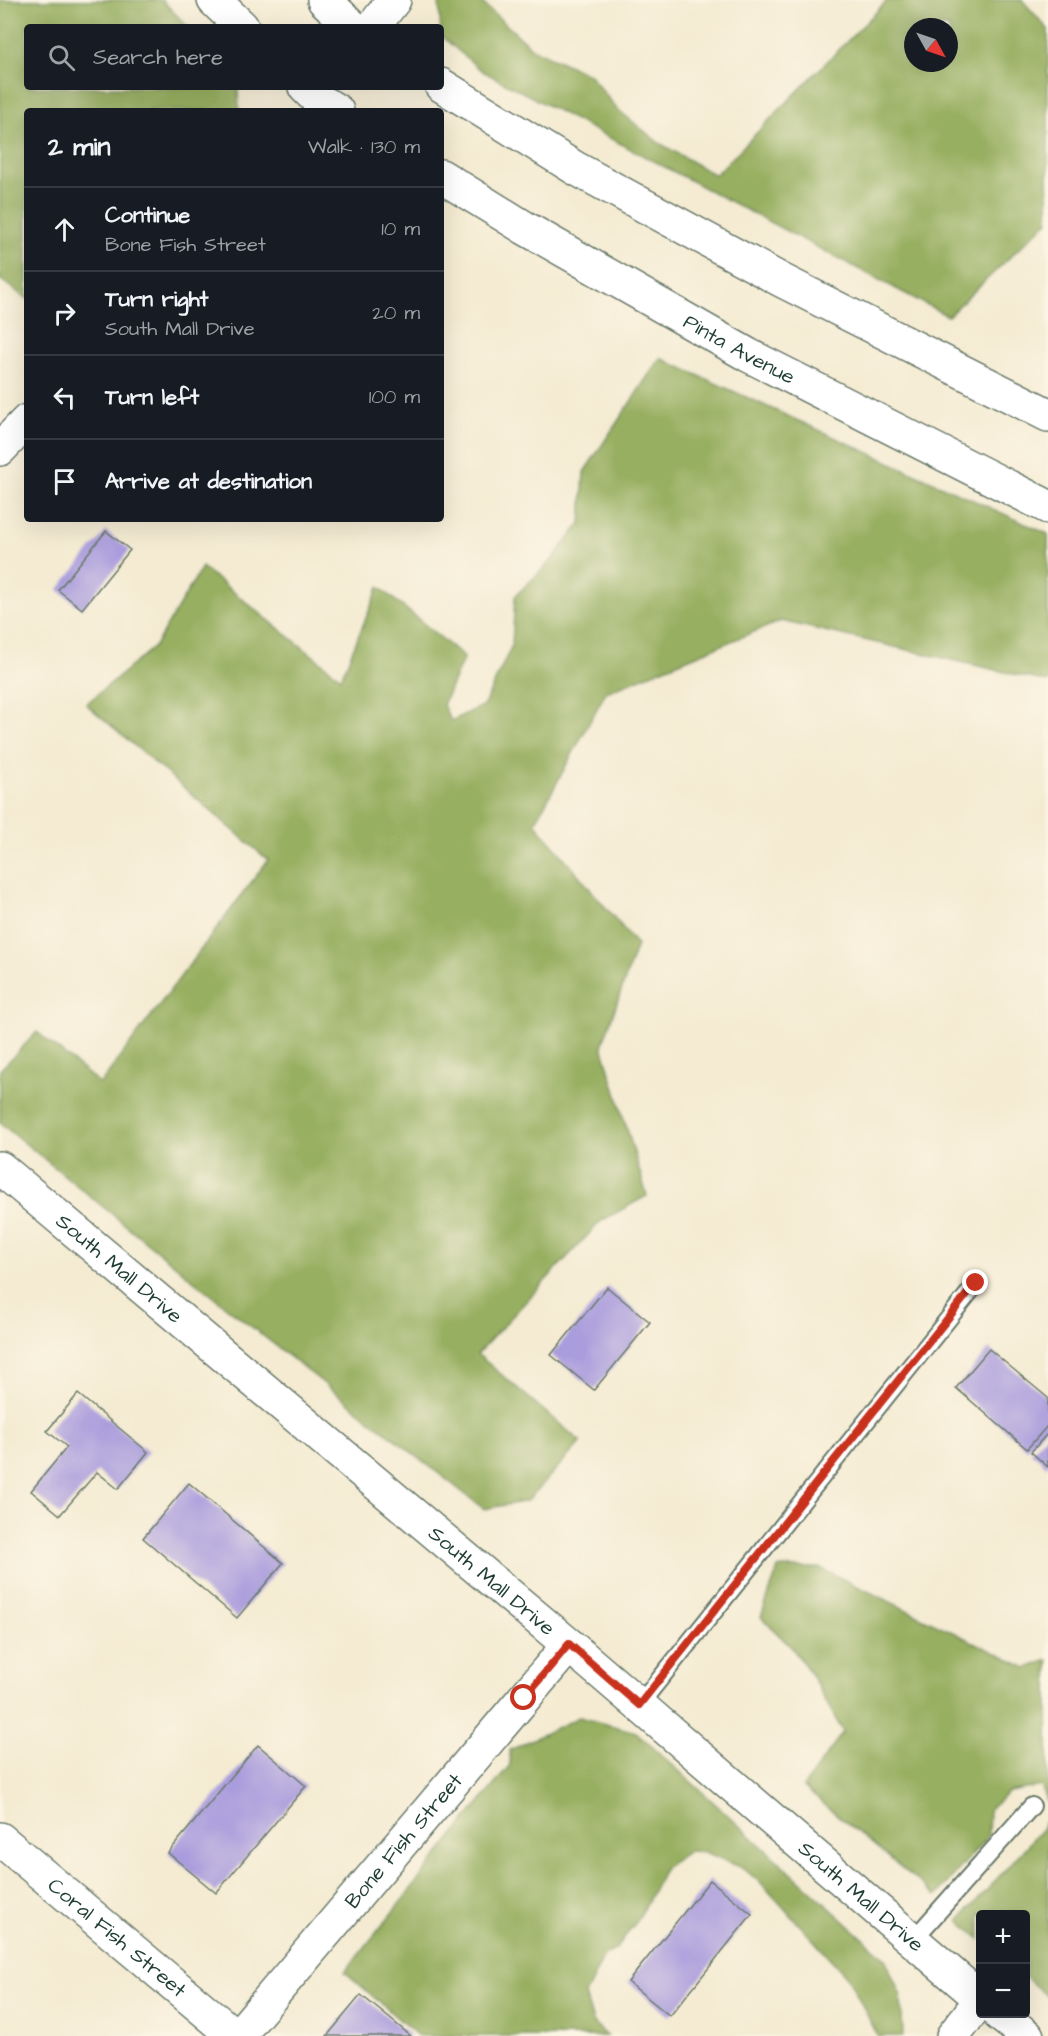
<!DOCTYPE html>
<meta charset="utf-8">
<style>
:root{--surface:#171b24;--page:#242831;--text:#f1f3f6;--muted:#9ea1a6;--line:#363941}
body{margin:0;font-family:"Architects Daughter",sans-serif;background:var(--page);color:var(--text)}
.controls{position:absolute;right:18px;bottom:18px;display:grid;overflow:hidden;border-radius:6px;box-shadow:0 6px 24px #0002}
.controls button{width:54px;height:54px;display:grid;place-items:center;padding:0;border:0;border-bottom:2px solid var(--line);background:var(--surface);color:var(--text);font:30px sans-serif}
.compass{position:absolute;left:904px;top:18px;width:54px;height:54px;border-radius:50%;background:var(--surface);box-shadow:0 6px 24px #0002;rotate:130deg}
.stop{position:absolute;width:18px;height:18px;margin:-14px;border:4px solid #c8321e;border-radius:50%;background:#fff}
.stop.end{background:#c8321e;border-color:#fff;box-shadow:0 2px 6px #0008}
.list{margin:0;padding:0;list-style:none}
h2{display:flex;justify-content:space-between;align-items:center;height:78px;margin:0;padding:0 24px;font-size:26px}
h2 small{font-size:20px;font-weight:400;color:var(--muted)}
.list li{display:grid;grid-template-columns:39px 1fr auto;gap:18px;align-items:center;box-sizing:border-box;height:84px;padding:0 24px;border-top:2px solid var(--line)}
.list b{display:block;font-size:22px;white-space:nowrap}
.list p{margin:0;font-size:20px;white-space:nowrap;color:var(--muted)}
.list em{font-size:20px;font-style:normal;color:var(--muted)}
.icon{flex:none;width:33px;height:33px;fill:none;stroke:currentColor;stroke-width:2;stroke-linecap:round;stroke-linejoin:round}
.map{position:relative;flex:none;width:1048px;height:2036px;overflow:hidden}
.search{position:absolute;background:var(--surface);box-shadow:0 6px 24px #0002;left:24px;top:24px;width:420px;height:66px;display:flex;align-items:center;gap:15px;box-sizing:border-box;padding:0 21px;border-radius:6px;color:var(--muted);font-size:22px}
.panel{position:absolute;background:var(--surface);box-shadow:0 6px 24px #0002;left:24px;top:108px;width:420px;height:414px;border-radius:6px}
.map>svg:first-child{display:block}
</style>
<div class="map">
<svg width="1048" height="2036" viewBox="0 0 1048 2036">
<rect width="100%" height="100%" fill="#fcf5e5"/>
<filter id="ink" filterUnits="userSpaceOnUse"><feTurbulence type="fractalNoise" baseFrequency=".0167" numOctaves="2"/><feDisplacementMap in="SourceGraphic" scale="12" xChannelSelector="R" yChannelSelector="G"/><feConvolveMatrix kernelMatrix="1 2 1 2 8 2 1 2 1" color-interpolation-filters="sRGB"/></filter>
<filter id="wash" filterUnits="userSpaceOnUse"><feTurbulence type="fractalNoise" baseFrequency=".008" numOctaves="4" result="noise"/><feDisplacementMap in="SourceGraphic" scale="24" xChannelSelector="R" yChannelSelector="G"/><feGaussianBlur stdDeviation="1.35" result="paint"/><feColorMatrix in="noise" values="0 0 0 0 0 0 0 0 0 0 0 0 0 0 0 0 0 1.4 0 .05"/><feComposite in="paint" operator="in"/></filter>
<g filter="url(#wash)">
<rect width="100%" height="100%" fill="#f4ebd2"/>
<!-- forest -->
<g fill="#97af60" stroke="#5b764a" stroke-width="1.5" fill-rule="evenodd">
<path d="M 0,0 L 162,0 L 188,27 L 27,27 L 27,87 L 238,87 L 239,111 L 27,111 L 27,299 L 0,279 Z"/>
<path d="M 439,0 L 479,0 L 533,49 L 590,75 L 617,109 L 659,143 L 715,175 L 888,0 L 1022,0 L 1048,29 L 1048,221 L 948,316 L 482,71 L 441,36 ZM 913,27 L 949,27 L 949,63 L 913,63 Z"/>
<path d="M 660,358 L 1048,534 L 1048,682 L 781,621 L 606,692 L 535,823 L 637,945 L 602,1046 L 647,1196 L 601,1221 L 477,1354 L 581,1442 L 527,1501 L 484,1509 L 225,1306 L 0,1123 L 0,1070 L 37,1032 L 100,1084 L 268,860 L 86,704 L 155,646 L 202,567 L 341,678 L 379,587 L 464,657 L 443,705 L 451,721 L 484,705 L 512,645 L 515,596 L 551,561 L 581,523 L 584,472 Z"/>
<path d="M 778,1568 L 820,1568 L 1027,1668 L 1048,1660 L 1048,1803 L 1041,1786 L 1009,1792 L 989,1809 L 988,1836 L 936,1896 L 803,1787 L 843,1732 L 807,1668 L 792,1648 L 761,1617 Z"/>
<path d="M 579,1717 L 636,1732 L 885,1958 L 901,1996 L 903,2036 L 878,2036 L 848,1978 L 763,1885 L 743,1868 L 704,1852 L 689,1851 L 665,1867 L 640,1917 L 616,1949 L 604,1956 L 585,1995 L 593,2022 L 607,2036 L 418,2036 L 345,1972 L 510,1765 L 510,1750 Z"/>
<path d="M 1048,1815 L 1048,1997 L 1026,1978 L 1026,1914 L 980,1914 L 980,1939 L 959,1921 L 1042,1829 Z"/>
</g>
<g id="blocks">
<!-- building -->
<g fill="#aa9ddd">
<path d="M 106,531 L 130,550 L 82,609 L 58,590 Z"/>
<path d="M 607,1287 L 650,1322 L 594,1390 L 551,1355 Z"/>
<path d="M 989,1349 L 1048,1398 L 1048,1425 L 1027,1449 L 956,1388 Z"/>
<path d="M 78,1394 L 148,1452 L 118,1489 L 97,1472 L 60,1515 L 31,1491 L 67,1447 L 47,1431 Z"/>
<path d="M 1048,1433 L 1048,1467 L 1031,1452 Z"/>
<path d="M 189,1483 L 283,1563 L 237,1618 L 143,1538 Z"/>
<path d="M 258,1745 L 306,1786 L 216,1893 L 168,1853 Z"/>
<path d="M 710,1880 L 752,1914 L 670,2016 L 628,1982 Z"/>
<path d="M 361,1995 L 411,2036 L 327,2036 Z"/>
</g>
</g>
</g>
<g filter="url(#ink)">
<use href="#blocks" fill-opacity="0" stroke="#6a7a6b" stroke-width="1.5"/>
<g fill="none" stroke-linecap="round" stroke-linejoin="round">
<defs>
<g id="lane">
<path d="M 639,1705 L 977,1283"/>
<path d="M 913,1940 L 1032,1806"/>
</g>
<g id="street">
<path d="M 373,27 L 394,0"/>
<path d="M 0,449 L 27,421"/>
<path id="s1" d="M 0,1839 L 235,2036"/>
<path id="s2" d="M 238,2036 L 569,1645"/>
<path d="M 953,2036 L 980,2001"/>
</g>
<g id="secondary">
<path d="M 214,0 L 242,27"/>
<path d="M 324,0 L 353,27"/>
<path d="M 441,85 L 575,168 L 781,280 L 1048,415"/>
<path d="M 305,87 L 317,99 L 337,111"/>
<path id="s3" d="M 441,176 L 525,228 L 748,355 L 1048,507"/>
<path id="s4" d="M 0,1168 L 569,1645 L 980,1998"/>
<path d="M 999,2014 L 1027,2036"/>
</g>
</defs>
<!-- lane casing -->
<use href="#lane" stroke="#6a7a6b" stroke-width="20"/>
<!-- street casing -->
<use href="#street" stroke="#6a7a6b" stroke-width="36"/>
<!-- secondary casing -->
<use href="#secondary" stroke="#6a7a6b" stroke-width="36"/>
<!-- lane -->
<use href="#lane" stroke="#fff" stroke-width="16"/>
<!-- street -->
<use href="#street" stroke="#fff" stroke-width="33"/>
<!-- secondary -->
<use href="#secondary" stroke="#fff" stroke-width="33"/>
</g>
</g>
<g fill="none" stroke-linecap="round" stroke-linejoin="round" filter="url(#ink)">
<!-- route -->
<path stroke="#c8321e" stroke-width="8" d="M 524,1698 L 569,1644 L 639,1705 L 976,1283"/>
</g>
<g text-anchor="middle" stroke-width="4.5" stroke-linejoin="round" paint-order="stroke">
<!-- street labels -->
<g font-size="21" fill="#1f3d34" stroke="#fcf5e5">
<text dy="7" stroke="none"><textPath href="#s3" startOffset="345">Pinta Avenue</textPath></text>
<text dy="7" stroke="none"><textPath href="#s4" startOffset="156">South Mall Drive</textPath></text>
<text dy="7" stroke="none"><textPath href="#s4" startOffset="642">South Mall Drive</textPath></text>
<text dy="7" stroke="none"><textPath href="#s2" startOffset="256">Bone Fish Street</textPath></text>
<text dy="7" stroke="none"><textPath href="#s4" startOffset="1128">South Mall Drive</textPath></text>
<text dy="7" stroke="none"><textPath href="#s1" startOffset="153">Coral Fish Street</textPath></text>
</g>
</g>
</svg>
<div class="controls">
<button>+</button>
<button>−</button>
</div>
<svg class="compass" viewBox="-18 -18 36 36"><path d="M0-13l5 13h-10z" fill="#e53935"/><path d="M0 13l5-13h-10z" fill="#9ea1a6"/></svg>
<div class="stop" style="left:524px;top:1698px"></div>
<div class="stop end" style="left:976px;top:1283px"></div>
<div class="search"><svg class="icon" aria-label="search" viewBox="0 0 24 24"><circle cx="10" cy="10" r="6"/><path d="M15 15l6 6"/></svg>Search here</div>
<section class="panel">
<h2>2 min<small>Walk · 130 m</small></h2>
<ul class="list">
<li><svg class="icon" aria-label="ahead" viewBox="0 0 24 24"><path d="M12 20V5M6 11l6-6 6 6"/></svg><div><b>Continue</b><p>Bone Fish Street</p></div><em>10 m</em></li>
<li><svg class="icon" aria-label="right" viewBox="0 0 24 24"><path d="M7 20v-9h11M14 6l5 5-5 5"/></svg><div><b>Turn right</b><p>South Mall Drive</p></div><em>20 m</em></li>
<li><svg class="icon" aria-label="left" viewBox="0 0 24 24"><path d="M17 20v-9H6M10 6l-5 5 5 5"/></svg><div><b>Turn left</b></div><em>100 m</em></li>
<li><svg class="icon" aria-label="arrive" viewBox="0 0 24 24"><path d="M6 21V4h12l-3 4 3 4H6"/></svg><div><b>Arrive at destination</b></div></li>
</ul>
</section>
</div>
